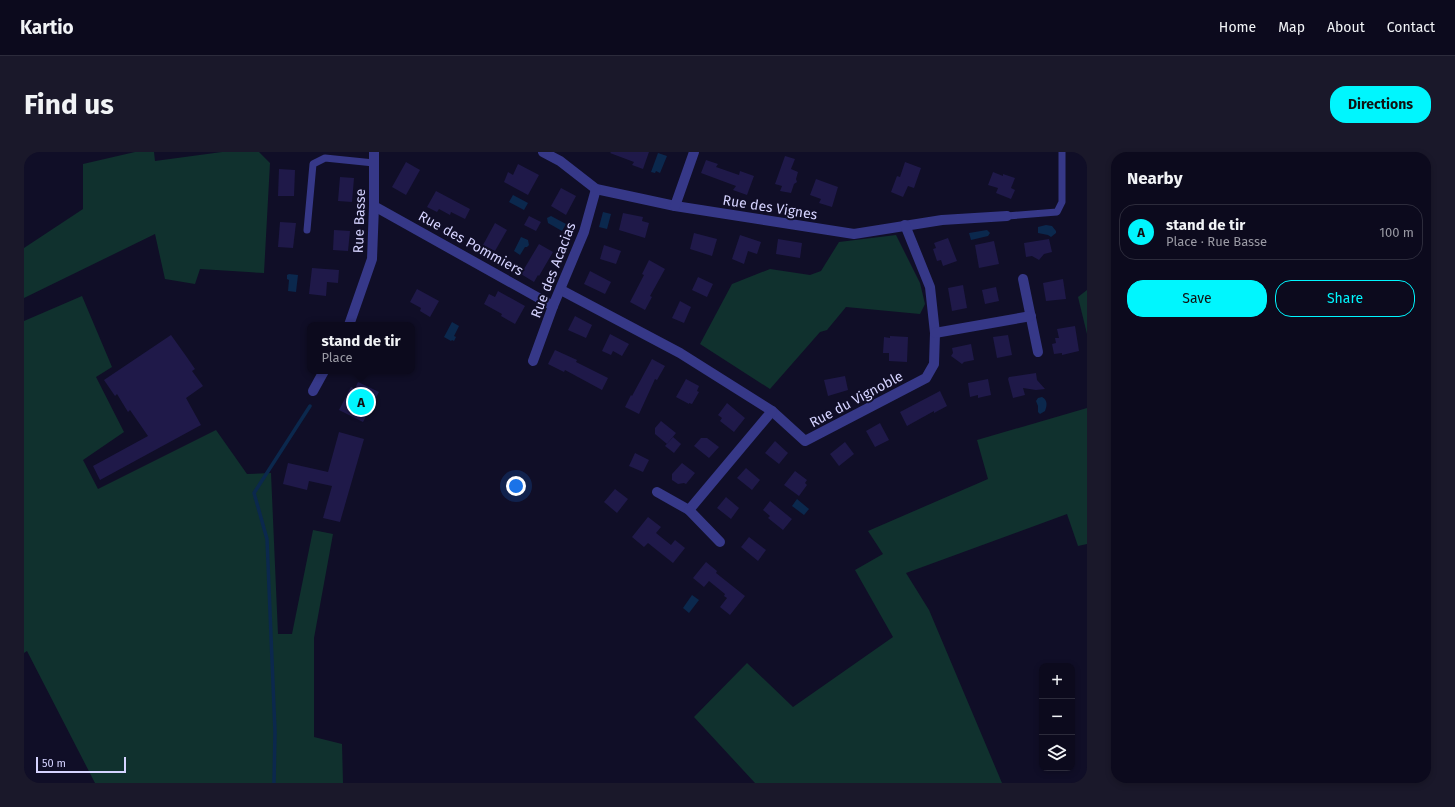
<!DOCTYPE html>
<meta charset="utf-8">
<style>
:root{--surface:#0c0a1d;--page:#1a182a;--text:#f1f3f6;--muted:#9a9aa4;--line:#2c2b3b;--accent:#00f6fe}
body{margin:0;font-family:"Fira Sans",sans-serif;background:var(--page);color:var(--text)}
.controls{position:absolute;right:12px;bottom:12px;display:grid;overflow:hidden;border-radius:8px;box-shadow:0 2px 6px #0003}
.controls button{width:36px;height:36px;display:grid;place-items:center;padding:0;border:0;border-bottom:1px solid var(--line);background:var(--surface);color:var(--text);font:20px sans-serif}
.scale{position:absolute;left:12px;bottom:10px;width:90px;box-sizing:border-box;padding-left:4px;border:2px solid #d5d3ff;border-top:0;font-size:11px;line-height:14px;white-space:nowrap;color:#d5d3ff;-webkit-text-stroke:3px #100e27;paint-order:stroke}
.you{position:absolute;left:492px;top:334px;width:14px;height:14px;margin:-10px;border:3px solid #fff;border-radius:50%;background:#1a73e8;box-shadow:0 0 0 6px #1a73e833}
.badge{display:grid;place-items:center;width:26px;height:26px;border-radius:50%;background:var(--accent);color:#111;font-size:13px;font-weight:700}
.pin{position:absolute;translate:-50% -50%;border:2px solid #fff;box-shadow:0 1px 4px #0006}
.popup{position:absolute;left:283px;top:170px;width:108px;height:52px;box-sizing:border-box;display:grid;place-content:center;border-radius:8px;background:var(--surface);filter:drop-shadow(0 1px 3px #0005);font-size:13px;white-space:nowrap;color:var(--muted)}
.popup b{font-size:15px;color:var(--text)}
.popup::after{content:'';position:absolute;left:50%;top:100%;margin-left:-8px;border:8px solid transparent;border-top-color:var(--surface)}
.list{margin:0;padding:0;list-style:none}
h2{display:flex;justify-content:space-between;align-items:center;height:52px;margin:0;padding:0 16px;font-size:17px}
h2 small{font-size:13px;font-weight:400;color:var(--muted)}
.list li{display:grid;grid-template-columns:26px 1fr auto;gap:12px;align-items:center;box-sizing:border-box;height:56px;margin:0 8px 8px;padding:0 8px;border:1px solid var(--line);border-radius:16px}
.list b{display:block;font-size:15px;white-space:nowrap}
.list p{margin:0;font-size:13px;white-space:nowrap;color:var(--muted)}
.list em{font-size:13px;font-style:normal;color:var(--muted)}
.actions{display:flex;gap:8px;padding:12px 16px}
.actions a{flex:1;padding:9px 0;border:1px solid var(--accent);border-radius:16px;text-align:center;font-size:14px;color:var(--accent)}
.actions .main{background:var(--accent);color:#111}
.icon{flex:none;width:22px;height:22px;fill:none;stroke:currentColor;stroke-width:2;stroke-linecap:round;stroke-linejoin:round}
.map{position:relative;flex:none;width:1063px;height:631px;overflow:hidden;border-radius:16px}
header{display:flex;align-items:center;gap:24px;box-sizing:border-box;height:56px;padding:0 20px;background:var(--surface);border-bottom:1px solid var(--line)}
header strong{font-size:19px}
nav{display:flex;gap:22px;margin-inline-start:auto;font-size:14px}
.intro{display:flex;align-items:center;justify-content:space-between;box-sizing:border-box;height:96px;padding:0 24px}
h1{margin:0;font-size:28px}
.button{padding:10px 18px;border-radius:16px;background:var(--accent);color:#111;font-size:14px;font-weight:700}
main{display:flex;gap:24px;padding:0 24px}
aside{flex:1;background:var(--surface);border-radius:16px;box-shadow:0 2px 6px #0003}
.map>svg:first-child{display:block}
</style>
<header>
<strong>Kartio</strong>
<nav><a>Home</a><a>Map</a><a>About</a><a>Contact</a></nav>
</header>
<div class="intro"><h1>Find us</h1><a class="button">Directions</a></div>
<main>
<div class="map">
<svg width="1063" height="631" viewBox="0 0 1063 631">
<rect width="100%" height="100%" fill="#100e27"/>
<!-- green -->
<g fill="#10312e">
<path d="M 111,0 L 130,0 L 131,9 L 198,0 L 235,0 L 246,11 L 240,121 L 176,117 L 171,132 L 141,127 L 131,82 L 0,146 L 0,96 L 59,57 L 59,12 Z"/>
<path d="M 872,83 L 896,131 L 901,152 L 896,162 L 822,155 L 803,178 L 796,180 L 746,237 L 676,192 L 708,132 L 746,117 L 786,123 L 797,119 L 815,90 Z"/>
<path d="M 1063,138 L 1063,182 L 1054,145 Z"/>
<path d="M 58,144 L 88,215 L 72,225 L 100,280 L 59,308 L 74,337 L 192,278 L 223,322 L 247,321 L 254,482 L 268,482 L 289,378 L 309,382 L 290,486 L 290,585 L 318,592 L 319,631 L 71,631 L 3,499 L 0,501 L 0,169 Z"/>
<path d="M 1063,256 L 1063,392 L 1054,394 L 1043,362 L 882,421 L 905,458 L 978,631 L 731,631 L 670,565 L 723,511 L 769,555 L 869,485 L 831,418 L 859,402 L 844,379 L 964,327 L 953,288 Z"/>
</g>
<!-- water -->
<g fill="#0b284d">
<path d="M 634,1 L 643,4 L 636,21 L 632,19 L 631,21 L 627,20 Z"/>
<path d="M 489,43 L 504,51 L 500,58 L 485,50 Z"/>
<path d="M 579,60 L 587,62 L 583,77 L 575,75 Z"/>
<path d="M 527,64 L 542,72 L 538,79 L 524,71 L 523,66 Z"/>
<path d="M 1022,73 L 1028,74 L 1032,79 L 1032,81 L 1027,85 L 1024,83 L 1014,81 L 1014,75 Z"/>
<path d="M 963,78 L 966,81 L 964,84 L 947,88 L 945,81 Z"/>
<path d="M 497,85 L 504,88 L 505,93 L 503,95 L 501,95 L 496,103 L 490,99 Z"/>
<path d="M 265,122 L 274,123 L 272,140 L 264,139 L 265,128 L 263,127 L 263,123 Z"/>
<path d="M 428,170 L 435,174 L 430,184 L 432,185 L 430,189 L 428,188 L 427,189 L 420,185 Z"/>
<path d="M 1018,245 C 1024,248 1023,254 1021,259 L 1016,262 L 1014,260 L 1014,254 L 1012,249 L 1014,246 Z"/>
<path d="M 773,347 L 785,357 L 780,363 L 768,354 Z"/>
<path d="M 668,443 L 675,448 L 665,461 L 659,456 Z"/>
</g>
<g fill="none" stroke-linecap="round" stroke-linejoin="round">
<!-- stream -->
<path stroke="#0b284d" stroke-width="3.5" d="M 250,631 L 251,580 L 243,387 L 230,341 L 286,254"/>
</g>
<!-- building -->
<g fill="#1f1949">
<path d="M 587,0 L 625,0 L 619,17 L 608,13 L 610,10 L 586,1 Z"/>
<path d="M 761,4 L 771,7 L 767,17 L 774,20 L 772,27 L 773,30 L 770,32 L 767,41 L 756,39 L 758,34 L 751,32 Z"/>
<path d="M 682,8 L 694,12 L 692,15 L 715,23 L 716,19 L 730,24 L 723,43 L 709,38 L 712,34 L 677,21 Z"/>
<path d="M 382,10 L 396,18 L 382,43 L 368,35 Z"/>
<path d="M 881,10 L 897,16 L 890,36 L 884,34 L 879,45 L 867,40 L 873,24 L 876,25 Z"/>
<path d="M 494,12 L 515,23 L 504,43 L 480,30 L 484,20 L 489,23 Z"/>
<path d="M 255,17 L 271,18 L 270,44 L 254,44 Z"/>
<path d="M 969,20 L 979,24 L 979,22 L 991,26 L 987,36 L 991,38 L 987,47 L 972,41 L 974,36 L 964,33 Z"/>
<path d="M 316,25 L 330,26 L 328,50 L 314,49 Z"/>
<path d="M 792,27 L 814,35 L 808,55 L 795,51 L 797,47 L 786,43 Z"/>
<path d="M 537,36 L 552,44 L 542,63 L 527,54 Z"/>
<path d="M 412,39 L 446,57 L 441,67 L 427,60 L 426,63 L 415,57 L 413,60 L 403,55 Z"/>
<path d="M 599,61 L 619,65 L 618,69 L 625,71 L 621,86 L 595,78 Z"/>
<path d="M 505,64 L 517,70 L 512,79 L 500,73 Z"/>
<path d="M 256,70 L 272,71 L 269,96 L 254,95 Z"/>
<path d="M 471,71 L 483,78 L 471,99 L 459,93 Z"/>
<path d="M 310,78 L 326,79 L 324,99 L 309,98 Z"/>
<path d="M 670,81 L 693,87 L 688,104 L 666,97 Z"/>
<path d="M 716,83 L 737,90 L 733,102 L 724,99 L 720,112 L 708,107 Z"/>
<path d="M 924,86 L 933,109 L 919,114 L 917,108 L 913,109 L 909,97 L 912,96 L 910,91 Z"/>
<path d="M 754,87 L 778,91 L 776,106 L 752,102 Z"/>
<path d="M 1025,87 L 1028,100 L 1020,102 L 1015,108 L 1008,104 L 1002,105 L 1000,91 Z"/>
<path d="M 970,89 L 975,112 L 955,116 L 951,93 Z"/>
<path d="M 515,92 L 529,100 L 515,124 L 514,123 L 510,130 L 497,122 Z"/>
<path d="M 580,93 L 597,99 L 592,112 L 576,107 Z"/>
<path d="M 625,108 L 641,117 L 626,144 L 628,145 L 621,158 L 606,150 L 620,123 L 618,122 Z"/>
<path d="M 288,116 L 315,118 L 314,131 L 303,130 L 302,144 L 285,142 Z"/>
<path d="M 566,119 L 587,130 L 581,142 L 560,132 Z"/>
<path d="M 674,125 L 689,132 L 683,145 L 668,138 Z"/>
<path d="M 1039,127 L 1042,147 L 1022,149 L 1019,131 Z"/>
<path d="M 939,133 L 943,156 L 928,159 L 924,136 Z"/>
<path d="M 972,135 L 975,149 L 961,152 L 958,138 Z"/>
<path d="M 393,137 L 415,149 L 406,165 L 396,159 L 397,156 L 386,150 Z"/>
<path d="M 474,139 L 501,154 L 491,172 L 477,164 L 478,162 L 460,152 L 465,142 L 471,145 Z"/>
<path d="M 656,149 L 667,155 L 660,171 L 648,166 Z"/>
<path d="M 551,164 L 568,173 L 562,186 L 544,178 Z"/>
<path d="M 1051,174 L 1055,199 L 1038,203 L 1038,201 L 1030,202 L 1028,192 L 1032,191 L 1031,186 L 1035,186 L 1033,177 Z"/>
<path d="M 586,182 L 605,192 L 598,204 L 589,199 L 587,203 L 578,199 Z"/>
<path d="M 147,183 L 162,204 L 171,217 L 168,219 L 179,234 L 162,246 L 177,273 L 76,328 L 69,314 L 124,284 L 106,258 L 104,260 L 93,242 L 91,244 L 80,228 Z"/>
<path d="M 984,183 L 988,203 L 973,206 L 969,185 Z"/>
<path d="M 866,184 L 884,185 L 883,210 L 865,209 L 865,201 L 859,201 L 860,185 L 866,186 Z"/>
<path d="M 947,192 L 950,208 L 940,210 L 938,212 L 927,204 L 929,201 L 928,196 Z"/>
<path d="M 531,198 L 553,208 L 552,210 L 584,226 L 578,238 L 541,218 L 540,220 L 524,212 Z"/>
<path d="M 628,207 L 641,214 L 633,228 L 631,227 L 615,262 L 601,255 L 607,243 L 608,244 Z"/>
<path d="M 1012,221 L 1013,228 L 1021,237 L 1012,238 L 999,236 L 1001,243 L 989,246 L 984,227 L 985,225 Z"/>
<path d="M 821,224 L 824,238 L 804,244 L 800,228 Z"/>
<path d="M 662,227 L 675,234 L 673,239 L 675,240 L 668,252 L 665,251 L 665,252 L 652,245 Z"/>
<path d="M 964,227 L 967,243 L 958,245 L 954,246 L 954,243 L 946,245 L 944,231 Z"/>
<path d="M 334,230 L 355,240 L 339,270 L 315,258 L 327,235 L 331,237 Z"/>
<path d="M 916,239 L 923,254 L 910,261 L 910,259 L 883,274 L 876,260 Z"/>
<path d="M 703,251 L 721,266 L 710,280 L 696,269 L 698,266 L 694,263 Z"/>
<path d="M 637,269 L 652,281 L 643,292 L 631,282 L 631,276 Z"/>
<path d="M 856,271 L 865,288 L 851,295 L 842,279 Z"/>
<path d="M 315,280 L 340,287 L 316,370 L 299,366 L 308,334 L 285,329 L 283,338 L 259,332 L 264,311 L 304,320 Z"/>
<path d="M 649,285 L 657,292 L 650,301 L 641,294 Z"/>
<path d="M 677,286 L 683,286 L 695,295 L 685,306 L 670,294 Z"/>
<path d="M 751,289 L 764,301 L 755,312 L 741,301 Z"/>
<path d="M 821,290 L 830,302 L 815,314 L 806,302 Z"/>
<path d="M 611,301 L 625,308 L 619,320 L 605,314 Z"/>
<path d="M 658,311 L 671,321 L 662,332 L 660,331 L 654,332 L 648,328 L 648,322 Z"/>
<path d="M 722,316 L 736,328 L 728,338 L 713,326 Z"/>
<path d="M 771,319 L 783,328 L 781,331 L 783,333 L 775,344 L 760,333 Z"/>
<path d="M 591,337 L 604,347 L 593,361 L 580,350 Z"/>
<path d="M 702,345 L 715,356 L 707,367 L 693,356 Z"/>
<path d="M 746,349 L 768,367 L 759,378 L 744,366 L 746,364 L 739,358 Z"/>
<path d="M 624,365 L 637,375 L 632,381 L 647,393 L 651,388 L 661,396 L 649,411 L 624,391 L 620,395 L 608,385 Z"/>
<path d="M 725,385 L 742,398 L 734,409 L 717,395 Z"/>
<path d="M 682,410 L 693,419 L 692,421 L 721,444 L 706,463 L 696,455 L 703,446 L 700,444 L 701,442 L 685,429 L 680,435 L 669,426 Z"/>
</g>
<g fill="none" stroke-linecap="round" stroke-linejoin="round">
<!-- service -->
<g stroke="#363888" stroke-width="7">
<path d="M 983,64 L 1033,60 L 1038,50 L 1038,0"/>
<path d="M 283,78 L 289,12 L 301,6 L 350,11"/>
</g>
<!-- minor -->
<g stroke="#363888" stroke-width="10">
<path d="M 519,0 L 536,9 L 572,37 L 651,54 L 830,82 L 918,68 L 983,64"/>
<path d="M 350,54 L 529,154"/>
<path d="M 651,54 L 670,0"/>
<path d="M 999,127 L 1014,200"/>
<path d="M 537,138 L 656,201 L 748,259 L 781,289 L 902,226 L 910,212 L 911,181 L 906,135 L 881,73"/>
<path d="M 325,173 L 348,107 L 350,54 L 350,0"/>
<path d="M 911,181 L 1007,164"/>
<path d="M 509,209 L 529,154 L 560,80 L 572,37"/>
<path d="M 289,239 L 300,219"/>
<path d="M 633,340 L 665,358 L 748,259"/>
<path d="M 665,358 L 696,390"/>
</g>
</g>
<g text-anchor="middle" stroke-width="4" stroke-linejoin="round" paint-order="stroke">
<!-- street labels -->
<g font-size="14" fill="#d5d3ff" stroke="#100e27">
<text transform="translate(746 55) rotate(9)" y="5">Rue des Vignes</text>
<text transform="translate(335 69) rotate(-88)" y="5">Rue Basse</text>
<text transform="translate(447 91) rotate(29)" y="5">Rue des Pommiers</text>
<text transform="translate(529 118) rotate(-69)" y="5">Rue des Acacias</text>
<text transform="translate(832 247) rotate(-28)" y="5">Rue du Vignoble</text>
</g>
</g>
</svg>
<div class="controls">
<button>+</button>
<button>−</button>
<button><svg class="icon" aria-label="layers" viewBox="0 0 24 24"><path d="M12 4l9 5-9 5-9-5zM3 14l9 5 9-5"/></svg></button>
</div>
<div class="scale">50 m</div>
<div class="you"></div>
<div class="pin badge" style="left:337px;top:250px">A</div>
<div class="popup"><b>stand de tir</b>Place</div>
</div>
<aside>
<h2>Nearby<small></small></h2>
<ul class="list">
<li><span class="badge">A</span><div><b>stand de tir</b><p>Place · Rue Basse</p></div><em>100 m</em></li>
</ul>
<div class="actions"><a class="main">Save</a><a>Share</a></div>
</aside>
</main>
